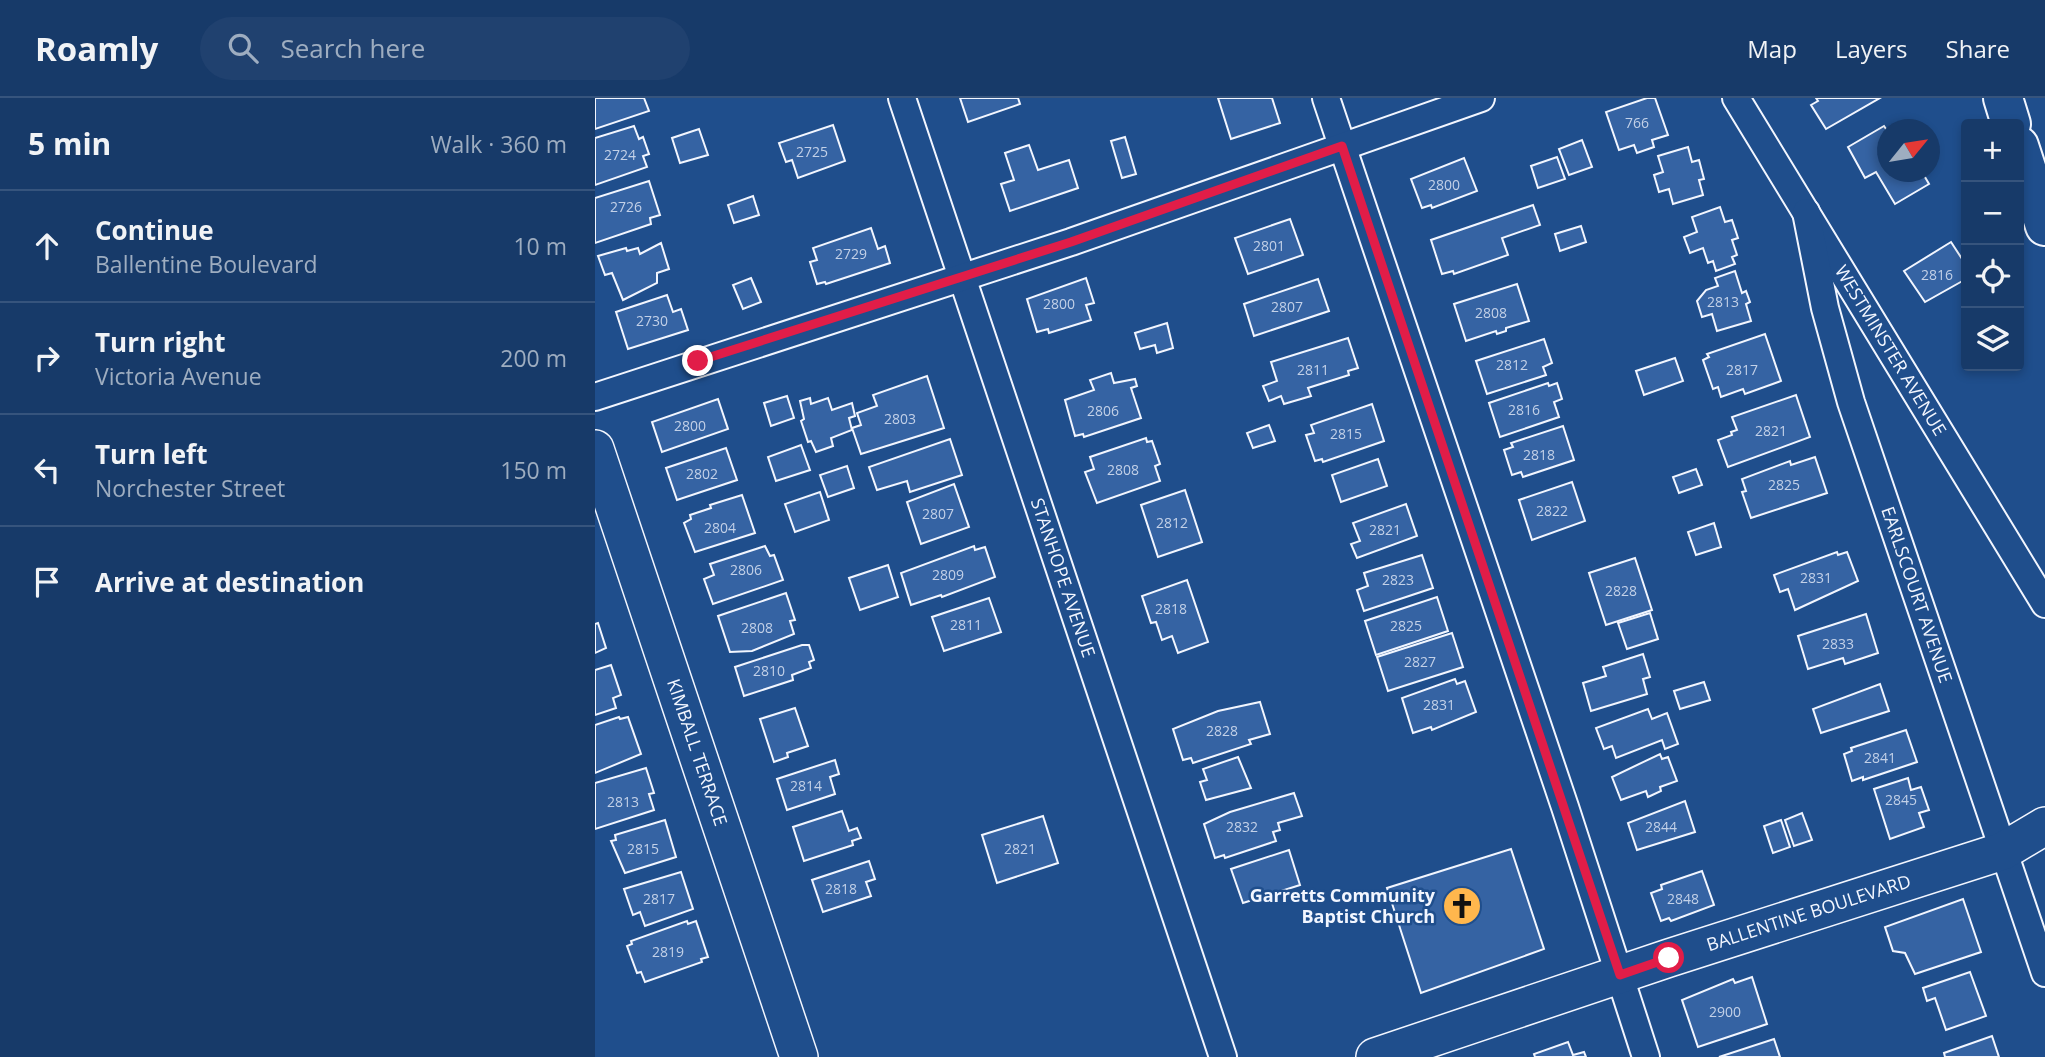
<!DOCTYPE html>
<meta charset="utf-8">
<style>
:root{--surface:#173a69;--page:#20416f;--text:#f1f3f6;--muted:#9eadc0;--line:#36547d}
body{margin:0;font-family:"Open Sans",sans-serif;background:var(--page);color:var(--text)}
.controls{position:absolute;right:21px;top:21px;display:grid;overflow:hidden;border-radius:7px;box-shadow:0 4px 10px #0003}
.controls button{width:63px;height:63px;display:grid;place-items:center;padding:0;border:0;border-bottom:2px solid var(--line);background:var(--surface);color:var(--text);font:35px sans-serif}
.compass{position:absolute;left:1282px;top:21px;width:63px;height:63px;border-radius:50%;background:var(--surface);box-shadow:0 4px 10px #0003;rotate:60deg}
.stop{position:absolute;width:21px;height:21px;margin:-16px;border:5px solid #e11d48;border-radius:50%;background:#fff}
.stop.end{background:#e11d48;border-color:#fff;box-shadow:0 2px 7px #0008}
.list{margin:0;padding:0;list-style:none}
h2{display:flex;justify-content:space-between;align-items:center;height:91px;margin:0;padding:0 28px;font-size:30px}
h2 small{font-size:23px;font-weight:400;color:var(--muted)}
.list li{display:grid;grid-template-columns:46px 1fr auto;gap:21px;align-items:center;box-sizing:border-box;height:112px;padding:0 28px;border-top:2px solid var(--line)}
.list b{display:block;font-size:26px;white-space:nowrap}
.list p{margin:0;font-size:23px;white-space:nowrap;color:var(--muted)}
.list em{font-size:23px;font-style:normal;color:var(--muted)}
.icon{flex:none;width:38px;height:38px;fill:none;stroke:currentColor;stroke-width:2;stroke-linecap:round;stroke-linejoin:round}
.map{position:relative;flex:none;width:1450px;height:959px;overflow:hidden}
header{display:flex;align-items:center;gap:42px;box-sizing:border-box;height:98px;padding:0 35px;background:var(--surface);border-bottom:2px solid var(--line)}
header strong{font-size:33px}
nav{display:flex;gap:38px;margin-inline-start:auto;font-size:24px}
.search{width:490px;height:63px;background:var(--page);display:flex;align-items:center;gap:18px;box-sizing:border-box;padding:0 24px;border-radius:38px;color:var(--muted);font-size:26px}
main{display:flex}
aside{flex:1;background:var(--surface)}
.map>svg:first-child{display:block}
</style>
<header>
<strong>Roamly</strong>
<div class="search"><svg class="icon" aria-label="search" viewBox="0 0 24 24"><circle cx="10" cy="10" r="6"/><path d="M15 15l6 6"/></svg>Search here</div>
<nav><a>Map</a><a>Layers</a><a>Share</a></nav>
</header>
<main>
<aside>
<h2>5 min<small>Walk · 360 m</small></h2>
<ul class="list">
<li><svg class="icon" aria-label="ahead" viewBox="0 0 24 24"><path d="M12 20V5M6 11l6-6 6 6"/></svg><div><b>Continue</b><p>Ballentine Boulevard</p></div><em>10 m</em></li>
<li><svg class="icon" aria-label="right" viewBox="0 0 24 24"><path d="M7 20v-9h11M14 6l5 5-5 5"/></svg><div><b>Turn right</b><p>Victoria Avenue</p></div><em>200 m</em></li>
<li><svg class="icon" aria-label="left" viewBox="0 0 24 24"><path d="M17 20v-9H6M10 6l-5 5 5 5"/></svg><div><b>Turn left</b><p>Norchester Street</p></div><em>150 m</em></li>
<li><svg class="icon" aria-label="arrive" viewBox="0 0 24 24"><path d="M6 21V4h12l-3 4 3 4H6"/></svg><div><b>Arrive at destination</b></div></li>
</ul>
</aside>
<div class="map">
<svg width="1450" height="959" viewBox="0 0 1450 959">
<rect width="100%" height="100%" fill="#1f4e8c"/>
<!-- building -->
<g fill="#3563a3" stroke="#f2f6ff" stroke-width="2">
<path d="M 0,0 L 49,0 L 54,13 L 0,31 Z"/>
<path d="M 365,0 L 423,0 L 425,6 L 373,24 Z"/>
<path d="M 623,0 L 677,0 L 685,25 L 636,41 Z"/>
<path d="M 1052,0 L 1060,0 L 1073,37 L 1057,42 L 1059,49 L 1042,55 L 1039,47 L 1024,52 L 1011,14 Z"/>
<path d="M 1221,0 L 1285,0 L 1231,31 L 1216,7 L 1223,3 Z"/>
<path d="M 238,27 L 250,63 L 203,80 L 197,62 L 191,64 L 184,45 Z"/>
<path d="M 39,28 L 44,41 L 48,39 L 54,56 L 48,58 L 52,69 L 0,87 L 0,40 Z"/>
<path d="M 1289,28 L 1293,34 L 1293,74 L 1327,74 L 1334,86 L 1300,106 L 1281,74 L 1270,80 L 1253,49 Z"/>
<path d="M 104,31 L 113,57 L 85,65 L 77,40 Z"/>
<path d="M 530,39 L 541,76 L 527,80 L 516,43 Z"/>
<path d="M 987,42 L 997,69 L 974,77 L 964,51 Z"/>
<path d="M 434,47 L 443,72 L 474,62 L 483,90 L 415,113 L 406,86 L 419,82 L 410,55 Z"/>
<path d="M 1093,49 L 1097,64 L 1104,62 L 1109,81 L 1104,82 L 1108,97 L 1078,106 L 1074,91 L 1064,94 L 1059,77 L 1068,74 L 1063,58 Z"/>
<path d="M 962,59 L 970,81 L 943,90 L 936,68 Z"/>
<path d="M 869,60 L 882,93 L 837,110 L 836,107 L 827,110 L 816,81 Z"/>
<path d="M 54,83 L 65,117 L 55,120 L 56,126 L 0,145 L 0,100 Z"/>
<path d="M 158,98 L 164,117 L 139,125 L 133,107 Z"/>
<path d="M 938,107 L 945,127 L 907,140 L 913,157 L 859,176 L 858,173 L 847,176 L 836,142 Z"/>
<path d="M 1125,109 L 1130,124 L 1137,122 L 1143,140 L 1137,142 L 1142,157 L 1137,159 L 1140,166 L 1121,173 L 1118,163 L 1113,165 L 1108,150 L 1095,155 L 1089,139 L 1102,134 L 1097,119 Z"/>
<path d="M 695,121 L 708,157 L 653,176 L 640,140 Z"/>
<path d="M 986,128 L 991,144 L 965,153 L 960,136 Z"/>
<path d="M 276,130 L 283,151 L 290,148 L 295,165 L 231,186 L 230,184 L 222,186 L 215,164 L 222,162 L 218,150 Z"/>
<path d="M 1356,144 L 1371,167 L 1371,181 L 1330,204 L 1309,173 Z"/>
<path d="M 66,145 L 74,171 L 62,175 L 62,185 L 28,202 L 17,175 L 10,177 L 3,158 L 31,150 L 32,153 L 43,150 L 45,156 Z"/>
<path d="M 1140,173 L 1147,195 L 1151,193 L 1155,204 L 1151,206 L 1156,223 L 1122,233 L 1117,216 L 1107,219 L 1102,203 L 1111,192 L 1123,188 L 1120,180 Z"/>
<path d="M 156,180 L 166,204 L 148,211 L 138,187 Z"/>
<path d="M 491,180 L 499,205 L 491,207 L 496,222 L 454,235 L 453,231 L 442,234 L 432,201 Z"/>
<path d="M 723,181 L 734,213 L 659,238 L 649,206 Z"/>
<path d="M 922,186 L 934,223 L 911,230 L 911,233 L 902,236 L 901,233 L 871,243 L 859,206 Z"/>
<path d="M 72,197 L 78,214 L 86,211 L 93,232 L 33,251 L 21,214 Z"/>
<path d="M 572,225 L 578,250 L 562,255 L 560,247 L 545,251 L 540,235 Z"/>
<path d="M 1170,236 L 1186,283 L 1150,296 L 1148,291 L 1126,299 L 1123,289 L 1118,291 L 1108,262 L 1114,259 L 1112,256 Z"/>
<path d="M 753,240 L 763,270 L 753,273 L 754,277 L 713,290 L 716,298 L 689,306 L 686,298 L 674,303 L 668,288 L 682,283 L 676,264 Z"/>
<path d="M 949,241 L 957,265 L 948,269 L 951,277 L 892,296 L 881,263 Z"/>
<path d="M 1080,260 L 1088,283 L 1049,297 L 1041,273 Z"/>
<path d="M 516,275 L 519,285 L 540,281 L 542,288 L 536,290 L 546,320 L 489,339 L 488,336 L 480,338 L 470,302 L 499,292 L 495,282 Z"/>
<path d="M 332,278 L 349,330 L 266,356 L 257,330 L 266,327 L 262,315 L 282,308 L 278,297 Z"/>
<path d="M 953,285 L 954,288 L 962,285 L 967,301 L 959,304 L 964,319 L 905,339 L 894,305 Z"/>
<path d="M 1201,297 L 1215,339 L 1133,369 L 1123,342 L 1137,337 L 1136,334 L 1142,332 L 1137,319 Z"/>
<path d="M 192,298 L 199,320 L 176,328 L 169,305 Z"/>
<path d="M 215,300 L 216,306 L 233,300 L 237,312 L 257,305 L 260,318 L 254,320 L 257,332 L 236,340 L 238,348 L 221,354 L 216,343 L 213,344 L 206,323 L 209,321 L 205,303 Z"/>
<path d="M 123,301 L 133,331 L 67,354 L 57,324 Z"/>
<path d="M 777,306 L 789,343 L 728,364 L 727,361 L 720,363 L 711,337 L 719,335 L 716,327 Z"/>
<path d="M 674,327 L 680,343 L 658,350 L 652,335 Z"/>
<path d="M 968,328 L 979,362 L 928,379 L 926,374 L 917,377 L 909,352 L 918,349 L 916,345 Z"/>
<path d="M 551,340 L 552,344 L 557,343 L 565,366 L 560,368 L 565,383 L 502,405 L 490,374 L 499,371 L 495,359 Z"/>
<path d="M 355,341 L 367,377 L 315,394 L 312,383 L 282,392 L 274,369 Z"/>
<path d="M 206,347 L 215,372 L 181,383 L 173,359 Z"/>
<path d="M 131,350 L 142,382 L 82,402 L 71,370 Z"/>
<path d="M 1220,359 L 1232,395 L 1156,420 L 1147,394 L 1151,393 L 1147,381 L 1195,363 L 1196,367 Z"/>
<path d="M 783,361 L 792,388 L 746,404 L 737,377 Z"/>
<path d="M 252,368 L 259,390 L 233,399 L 225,377 Z"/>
<path d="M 1101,371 L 1107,387 L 1084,395 L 1078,379 Z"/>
<path d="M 977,384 L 990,423 L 937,442 L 924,402 Z"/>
<path d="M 359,386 L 374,429 L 326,446 L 312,404 Z"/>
<path d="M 590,392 L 607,444 L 563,459 L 546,407 Z"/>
<path d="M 225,394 L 234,422 L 200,434 L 190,406 Z"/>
<path d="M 147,397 L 160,435 L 100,454 L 89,425 L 96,421 L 95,417 L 116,410 L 115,407 Z"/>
<path d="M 811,406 L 822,438 L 762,460 L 756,446 L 765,443 L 758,425 Z"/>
<path d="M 1119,425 L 1126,449 L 1101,457 L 1093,434 Z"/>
<path d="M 170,448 L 175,458 L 179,457 L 188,482 L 118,506 L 109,481 L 119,477 L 115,466 Z"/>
<path d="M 379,448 L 380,452 L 390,449 L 400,479 L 347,499 L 346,497 L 316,507 L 306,475 Z"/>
<path d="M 1242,454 L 1243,457 L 1252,454 L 1263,483 L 1200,512 L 1193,491 L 1185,494 L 1179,477 Z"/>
<path d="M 827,457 L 838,490 L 769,513 L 762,492 L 773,488 L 769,475 Z"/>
<path d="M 1040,460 L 1057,512 L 1011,527 L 994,475 Z"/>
<path d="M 293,467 L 303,499 L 265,512 L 254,480 Z"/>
<path d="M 592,482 L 613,544 L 583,555 L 577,538 L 567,542 L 561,524 L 556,525 L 547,498 Z"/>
<path d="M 191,495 L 200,522 L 195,523 L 199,536 L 157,553 L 135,554 L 123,518 Z"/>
<path d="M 842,499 L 853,533 L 781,557 L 770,523 Z"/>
<path d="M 394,500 L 406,534 L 349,553 L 337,519 Z"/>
<path d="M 1055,515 L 1063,541 L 1032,551 L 1023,525 Z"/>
<path d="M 1271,516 L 1283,555 L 1250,566 L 1248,560 L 1213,571 L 1203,538 Z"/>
<path d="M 3,525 L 11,550 L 0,555 L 0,526 Z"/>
<path d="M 857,535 L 868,569 L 793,593 L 782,559 Z"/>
<path d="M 207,547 L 214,547 L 219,562 L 214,564 L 216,570 L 197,577 L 198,582 L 149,598 L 140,569 Z"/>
<path d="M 1048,556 L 1055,579 L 1048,581 L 1052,596 L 996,613 L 988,585 L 1011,578 L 1008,569 Z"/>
<path d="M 16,567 L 26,597 L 18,600 L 21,610 L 0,617 L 0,572 Z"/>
<path d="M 860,581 L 862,586 L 870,583 L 881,614 L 837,632 L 836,629 L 818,635 L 807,600 Z"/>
<path d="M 1109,584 L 1115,602 L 1085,611 L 1079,593 Z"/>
<path d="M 1285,586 L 1294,613 L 1226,635 L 1218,611 Z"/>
<path d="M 665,604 L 675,636 L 654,642 L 656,646 L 598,665 L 596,660 L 588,662 L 578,631 L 623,613 Z"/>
<path d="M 200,610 L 213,648 L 192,655 L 193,659 L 179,664 L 165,621 Z"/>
<path d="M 1053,611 L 1057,621 L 1072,615 L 1083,646 L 1070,651 L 1067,642 L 1021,660 L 1017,648 L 1009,651 L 1001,630 Z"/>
<path d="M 24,619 L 25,621 L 33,619 L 46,656 L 0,675 L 0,627 Z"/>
<path d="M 1311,632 L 1322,664 L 1268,682 L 1268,679 L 1257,683 L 1249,656 L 1257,653 L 1256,650 Z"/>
<path d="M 1065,656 L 1067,661 L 1073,659 L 1082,683 L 1065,689 L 1066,693 L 1053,699 L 1051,693 L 1026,702 L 1017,679 Z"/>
<path d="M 643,659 L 656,690 L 611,702 L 605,684 L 612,682 L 608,671 Z"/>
<path d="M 240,662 L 244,676 L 235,679 L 240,696 L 192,712 L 182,681 Z"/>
<path d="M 51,670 L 59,695 L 54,696 L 59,712 L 0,731 L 0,685 Z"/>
<path d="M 1313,680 L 1316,692 L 1326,689 L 1334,712 L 1324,715 L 1329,729 L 1295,741 L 1279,691 Z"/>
<path d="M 699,695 L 707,718 L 683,725 L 685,732 L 678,734 L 681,743 L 630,760 L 629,757 L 620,760 L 609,726 L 635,714 Z"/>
<path d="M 1090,703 L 1100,734 L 1042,752 L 1033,725 Z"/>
<path d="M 247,713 L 254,733 L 262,730 L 266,740 L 257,743 L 258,747 L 209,763 L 198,729 Z"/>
<path d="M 1207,715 L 1217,742 L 1199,748 L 1190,722 Z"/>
<path d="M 448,718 L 463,765 L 402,785 L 387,737 Z"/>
<path d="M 70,722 L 81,759 L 30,775 L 16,743 L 21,742 L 20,737 Z"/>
<path d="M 1186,722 L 1195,749 L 1178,755 L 1169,728 Z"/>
<path d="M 916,751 L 949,851 L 826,895 L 792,790 Z"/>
<path d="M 694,752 L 705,787 L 648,805 L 636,771 Z"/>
<path d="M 274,763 L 280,781 L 271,784 L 276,798 L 228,814 L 217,782 Z"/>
<path d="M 1107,773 L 1119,807 L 1076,823 L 1074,820 L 1066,823 L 1056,795 L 1067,791 L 1066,787 Z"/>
<path d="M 86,774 L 98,811 L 50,828 L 45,814 L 38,817 L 29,791 Z"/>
<path d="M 1368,801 L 1386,854 L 1320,876 L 1310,855 L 1298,853 L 1290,829 Z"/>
<path d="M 92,823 L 93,826 L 101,823 L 113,859 L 106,861 L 107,864 L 50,884 L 46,874 L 42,875 L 32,848 L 37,846 L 36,843 Z"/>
<path d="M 1375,874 L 1391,918 L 1351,932 L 1340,900 L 1332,903 L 1328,890 Z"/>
<path d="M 1157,879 L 1172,926 L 1103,949 L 1087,902 L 1138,881 L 1140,885 Z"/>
<path d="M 1397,938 L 1404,959 L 1350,959 L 1349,955 Z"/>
<path d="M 1179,941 L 1185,959 L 1124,959 Z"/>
<path d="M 973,944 L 978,957 L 989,954 L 991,959 L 940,959 L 939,956 Z"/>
</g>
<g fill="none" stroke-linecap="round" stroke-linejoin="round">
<defs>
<g id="street">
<path id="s1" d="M 307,0 L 628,959"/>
<path d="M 731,0 L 970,709 L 1051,959"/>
<path id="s2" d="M 1141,0 L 1450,506"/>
<path id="s3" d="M 1211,114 L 1230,210 L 1256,304 L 1450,875"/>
<path d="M 0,299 L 476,144 L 886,0"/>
</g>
<g id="secondary">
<path id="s4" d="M 0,351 L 204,959"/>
<path id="s5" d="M 780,959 L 1074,860 L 1408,753 L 1450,728"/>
</g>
<g id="highway">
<path d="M 1408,0 L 1416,26"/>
<path d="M 1424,48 L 1450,128"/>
</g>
</defs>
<!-- street casing -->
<use href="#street" stroke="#f2f6ff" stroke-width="30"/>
<!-- secondary casing -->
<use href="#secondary" stroke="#f2f6ff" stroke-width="40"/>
<!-- highway casing -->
<use href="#highway" stroke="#f2f6ff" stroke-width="42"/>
<!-- street -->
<use href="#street" stroke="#1f4e8c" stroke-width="26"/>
<!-- secondary -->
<use href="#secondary" stroke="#1f4e8c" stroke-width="37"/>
<!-- highway -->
<use href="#highway" stroke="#1f4e8c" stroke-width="38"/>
</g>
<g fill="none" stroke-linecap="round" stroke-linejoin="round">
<!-- route -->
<path stroke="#e11d48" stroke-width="9" d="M 103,263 L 476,144 L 747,48 L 1025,877 L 1074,860"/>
</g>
<!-- icons -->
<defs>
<symbol id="church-disc" viewBox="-11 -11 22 22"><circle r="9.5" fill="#ffb74d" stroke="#1f4e8c"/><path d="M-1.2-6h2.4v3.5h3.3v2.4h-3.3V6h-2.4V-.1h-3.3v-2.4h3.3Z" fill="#111"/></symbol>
</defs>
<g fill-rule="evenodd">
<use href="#church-disc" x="845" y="786" width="44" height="44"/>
</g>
<g text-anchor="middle" stroke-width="5" stroke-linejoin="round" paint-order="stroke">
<!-- number labels -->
<g font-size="14" fill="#c3d1e8">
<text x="1042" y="30">766</text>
<text x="217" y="59">2725</text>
<text x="25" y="62">2724</text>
<text x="849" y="92">2800</text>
<text x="31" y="114">2726</text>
<text x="674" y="153">2801</text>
<text x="256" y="161">2729</text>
<text x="1342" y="182">2816</text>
<text x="1128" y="209">2813</text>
<text x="464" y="211">2800</text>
<text x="692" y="214">2807</text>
<text x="896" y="220">2808</text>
<text x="57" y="228">2730</text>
<text x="917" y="272">2812</text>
<text x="718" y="277">2811</text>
<text x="1147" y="277">2817</text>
<text x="929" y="317">2816</text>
<text x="508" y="318">2806</text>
<text x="305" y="326">2803</text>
<text x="95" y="333">2800</text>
<text x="1176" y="338">2821</text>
<text x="751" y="341">2815</text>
<text x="944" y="362">2818</text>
<text x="528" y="377">2808</text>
<text x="107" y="381">2802</text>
<text x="1189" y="392">2825</text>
<text x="957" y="418">2822</text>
<text x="343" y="421">2807</text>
<text x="577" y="430">2812</text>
<text x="125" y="435">2804</text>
<text x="790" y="437">2821</text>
<text x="151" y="477">2806</text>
<text x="353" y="482">2809</text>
<text x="1221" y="485">2831</text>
<text x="803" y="487">2823</text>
<text x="1026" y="498">2828</text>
<text x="576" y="516">2818</text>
<text x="371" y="532">2811</text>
<text x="811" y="533">2825</text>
<text x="162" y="535">2808</text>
<text x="1243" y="551">2833</text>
<text x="825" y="569">2827</text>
<text x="174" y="578">2810</text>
<text x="844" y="612">2831</text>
<text x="627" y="638">2828</text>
<text x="1285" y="665">2841</text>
<text x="211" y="693">2814</text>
<text x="1306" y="707">2845</text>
<text x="28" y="709">2813</text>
<text x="647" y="734">2832</text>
<text x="1066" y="734">2844</text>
<text x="48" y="756">2815</text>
<text x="425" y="756">2821</text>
<text x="246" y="796">2818</text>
<text x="64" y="806">2817</text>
<text x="1088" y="806">2848</text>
<text x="73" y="859">2819</text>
<text x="1130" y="919">2900</text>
</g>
<!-- street labels -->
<g font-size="18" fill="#f2f6ff" stroke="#1f4e8c">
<text dy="6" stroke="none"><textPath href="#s2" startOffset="296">WESTMINSTER AVENUE</textPath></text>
<text dy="6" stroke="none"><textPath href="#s1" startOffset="506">STANHOPE AVENUE</textPath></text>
<text dy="6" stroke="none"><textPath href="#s3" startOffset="399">EARLSCOURT AVENUE</textPath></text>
<text dy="6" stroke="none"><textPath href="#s4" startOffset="320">KIMBALL TERRACE</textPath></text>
<text dy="6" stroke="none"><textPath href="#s5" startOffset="457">BALLENTINE BOULEVARD</textPath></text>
</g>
<!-- poi labels -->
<g font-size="18" font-weight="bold" fill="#f2f6ff" stroke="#1f4e8c" text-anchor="end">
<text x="840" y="804">Garretts Community<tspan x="840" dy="21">Baptist Church</tspan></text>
</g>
</g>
</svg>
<div class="controls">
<button>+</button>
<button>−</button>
<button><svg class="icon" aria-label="locate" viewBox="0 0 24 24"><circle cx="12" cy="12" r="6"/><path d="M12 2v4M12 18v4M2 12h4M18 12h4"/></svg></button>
<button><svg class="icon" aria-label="layers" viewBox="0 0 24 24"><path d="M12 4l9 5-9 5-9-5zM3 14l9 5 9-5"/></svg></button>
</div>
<svg class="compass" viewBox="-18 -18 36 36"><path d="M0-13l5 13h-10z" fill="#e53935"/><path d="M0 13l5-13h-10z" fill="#9eadc0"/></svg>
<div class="stop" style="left:1074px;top:860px"></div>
<div class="stop end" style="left:103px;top:263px"></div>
</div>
</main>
